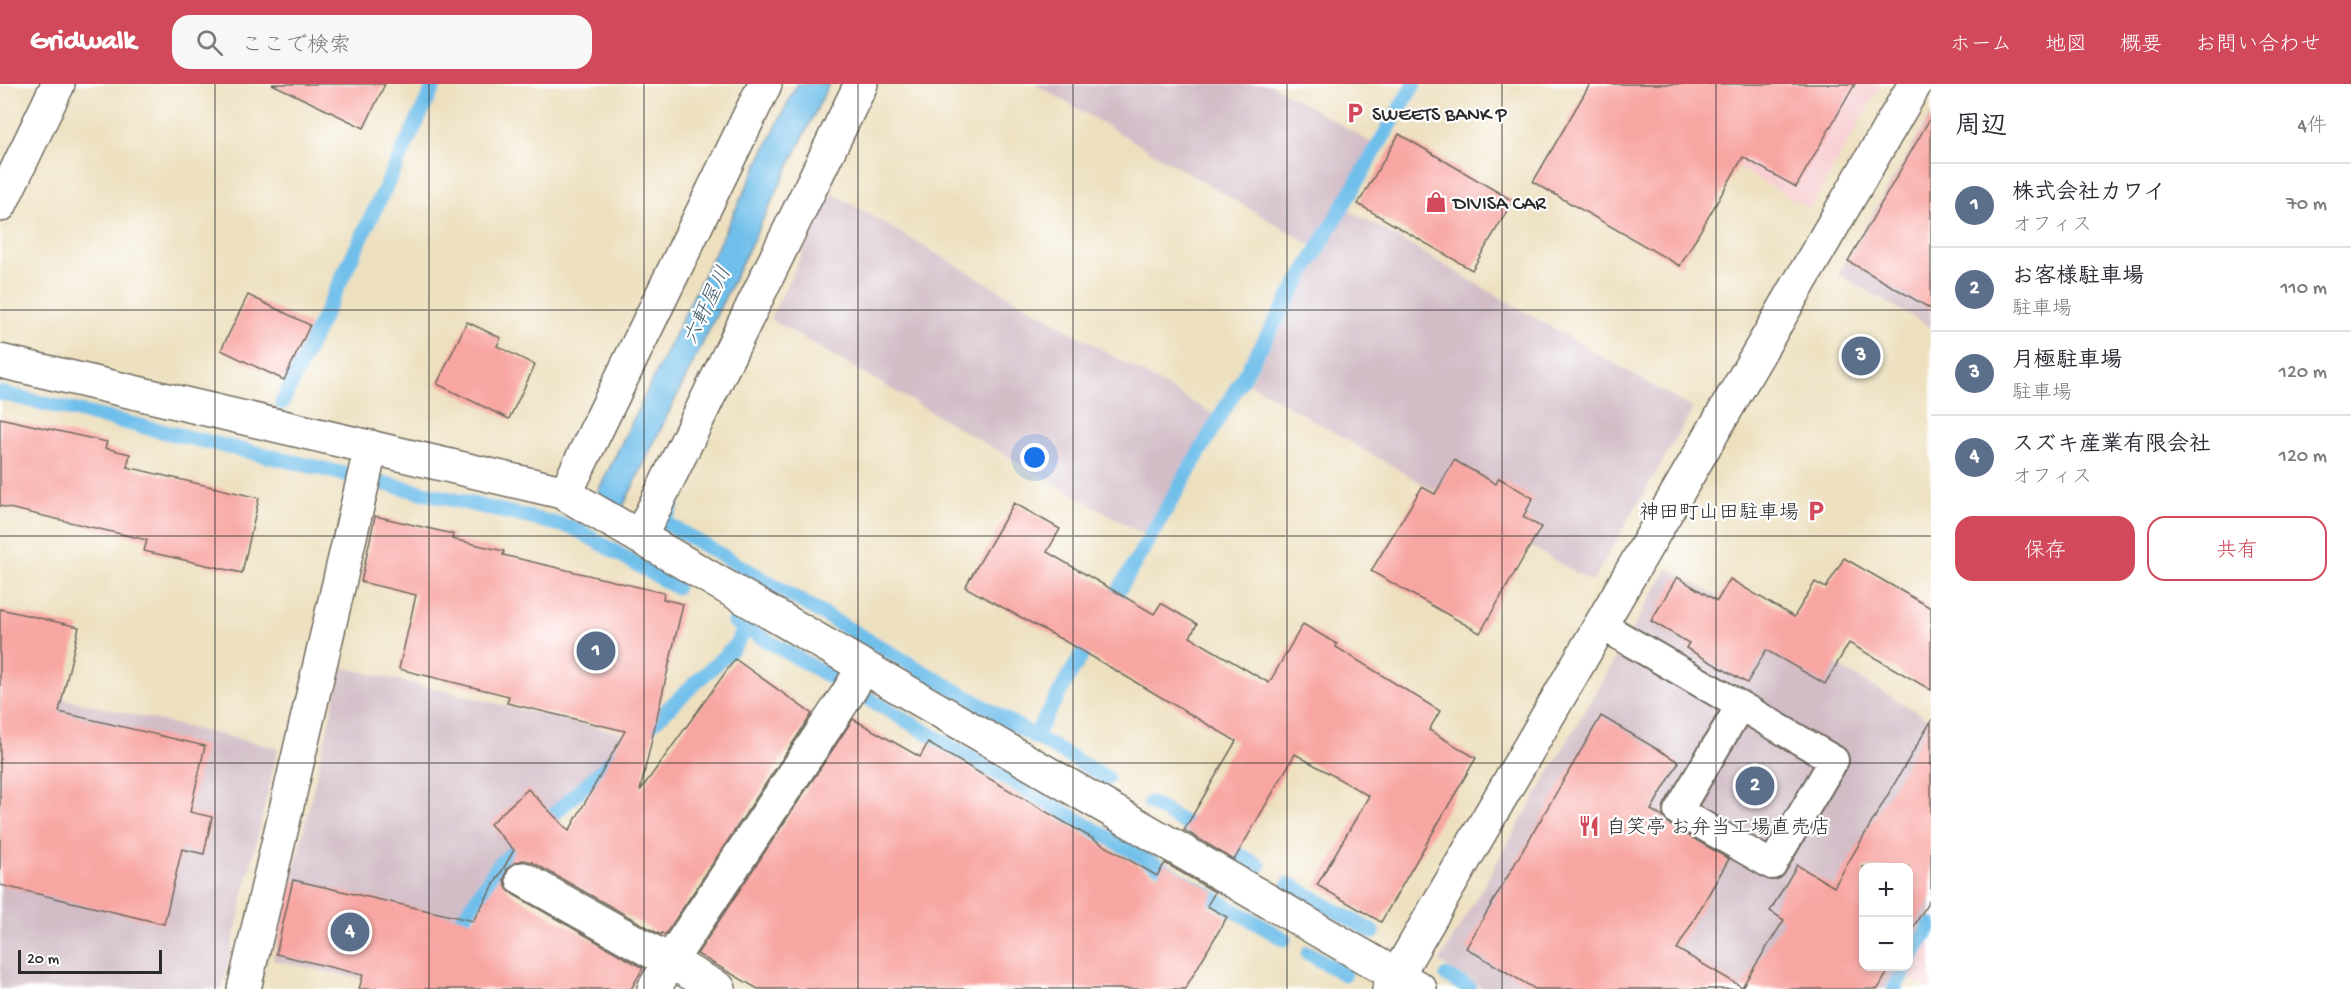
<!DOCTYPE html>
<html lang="ja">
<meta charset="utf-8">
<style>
:root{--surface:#fff;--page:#f7f7f7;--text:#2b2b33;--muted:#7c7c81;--line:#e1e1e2;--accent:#d1495b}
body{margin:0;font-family:"Gochi Hand","Klee One",sans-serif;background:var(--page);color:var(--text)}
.controls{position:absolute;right:18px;bottom:18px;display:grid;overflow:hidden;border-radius:12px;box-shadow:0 3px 9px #0003}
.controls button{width:54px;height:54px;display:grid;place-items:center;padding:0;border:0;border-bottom:2px solid var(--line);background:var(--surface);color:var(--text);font:30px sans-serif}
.scale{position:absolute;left:18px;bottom:15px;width:144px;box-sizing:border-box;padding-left:6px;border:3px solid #2b2b2b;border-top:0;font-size:16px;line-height:21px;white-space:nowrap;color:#2b2b2b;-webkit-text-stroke:4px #fff;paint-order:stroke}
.you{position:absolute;left:1035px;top:374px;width:21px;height:21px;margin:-15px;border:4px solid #fff;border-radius:50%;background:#1a73e8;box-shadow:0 0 0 9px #1a73e833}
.badge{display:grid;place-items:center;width:39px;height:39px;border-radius:50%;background:var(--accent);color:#fff;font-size:20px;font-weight:700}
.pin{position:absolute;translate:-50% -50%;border:3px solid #fff;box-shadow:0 2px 6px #0006}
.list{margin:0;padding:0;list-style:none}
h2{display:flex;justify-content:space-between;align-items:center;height:78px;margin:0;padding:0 24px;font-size:26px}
h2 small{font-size:20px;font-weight:400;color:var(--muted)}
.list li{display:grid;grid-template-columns:39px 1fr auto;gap:18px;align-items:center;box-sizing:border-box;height:84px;padding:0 24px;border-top:2px solid var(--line)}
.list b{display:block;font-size:22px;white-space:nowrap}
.list p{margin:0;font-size:20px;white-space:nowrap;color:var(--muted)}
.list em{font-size:20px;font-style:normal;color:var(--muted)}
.actions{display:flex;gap:12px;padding:18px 24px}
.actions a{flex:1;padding:14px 0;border:2px solid var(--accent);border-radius:18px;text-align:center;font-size:21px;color:var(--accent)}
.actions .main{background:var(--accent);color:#fff}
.icon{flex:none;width:33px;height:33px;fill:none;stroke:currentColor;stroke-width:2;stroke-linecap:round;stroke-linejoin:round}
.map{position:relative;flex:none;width:1931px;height:905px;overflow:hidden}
header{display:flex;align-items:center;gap:36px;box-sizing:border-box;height:84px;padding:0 30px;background:var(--accent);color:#fff}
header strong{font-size:28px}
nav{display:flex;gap:33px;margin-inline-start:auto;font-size:21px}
.search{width:420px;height:54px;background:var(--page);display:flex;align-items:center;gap:15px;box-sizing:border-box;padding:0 21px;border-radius:18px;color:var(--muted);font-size:22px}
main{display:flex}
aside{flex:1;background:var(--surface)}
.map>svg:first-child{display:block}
</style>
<header>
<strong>Gridwalk</strong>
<div class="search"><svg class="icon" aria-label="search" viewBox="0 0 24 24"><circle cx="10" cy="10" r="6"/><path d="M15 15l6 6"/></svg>ここで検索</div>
<nav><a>ホーム</a><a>地図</a><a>概要</a><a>お問い合わせ</a></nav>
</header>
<main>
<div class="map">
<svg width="1931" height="905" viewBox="0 0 1931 905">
<rect width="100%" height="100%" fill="#fff"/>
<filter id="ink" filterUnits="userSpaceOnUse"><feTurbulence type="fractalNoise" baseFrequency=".0167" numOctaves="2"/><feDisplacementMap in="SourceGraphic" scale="12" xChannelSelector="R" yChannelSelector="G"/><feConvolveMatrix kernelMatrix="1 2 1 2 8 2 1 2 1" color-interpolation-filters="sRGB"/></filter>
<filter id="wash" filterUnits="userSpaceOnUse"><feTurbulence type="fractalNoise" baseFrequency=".008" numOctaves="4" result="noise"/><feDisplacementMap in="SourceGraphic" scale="24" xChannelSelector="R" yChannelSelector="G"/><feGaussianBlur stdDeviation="1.35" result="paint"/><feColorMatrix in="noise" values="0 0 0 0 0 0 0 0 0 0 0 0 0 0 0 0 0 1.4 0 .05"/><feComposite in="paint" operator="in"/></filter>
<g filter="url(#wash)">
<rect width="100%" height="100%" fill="#ede0bf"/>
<!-- built -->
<g fill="#f7cfd3">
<path d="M 1593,0 L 1882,0 L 1810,125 Z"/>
<path d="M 1931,855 L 1931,905 L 1930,905 L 1909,893 Z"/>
</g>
<!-- industrial -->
<g fill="#d2bdc7">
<path d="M 1035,0 L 1270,0 L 1372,59 L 1312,161 Z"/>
<path d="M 1931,30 L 1931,243 L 1838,190 Z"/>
<path d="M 832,109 L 1213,330 L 1144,451 L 770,235 Z"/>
<path d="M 1349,126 L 1693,325 L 1592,498 L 1249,299 Z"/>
<path d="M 1668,484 L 1931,636 L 1931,826 L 1909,865 L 1908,784 L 1864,784 L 1864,882 L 1898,883 L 1885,905 L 1485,905 L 1439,878 Z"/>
<path d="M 342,583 L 629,651 L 493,778 L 408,905 L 273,876 Z"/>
<path d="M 0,600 L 278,664 L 222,905 L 0,905 Z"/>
</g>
<!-- water -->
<path fill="#70bfeb" stroke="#4e758b" stroke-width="1.5" d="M 797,0 L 829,0 L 610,449 L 585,434 Z"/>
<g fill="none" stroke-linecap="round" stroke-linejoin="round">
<!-- stream -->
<g stroke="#70bfeb" stroke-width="15">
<path d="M 0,309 L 574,444 L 676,503"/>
<path d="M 282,319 L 435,0"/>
<path d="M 672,421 L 664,438 L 1107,694"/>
<path d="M 1108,525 L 1414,0"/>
<path d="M 735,538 L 832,594"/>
<path d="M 869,615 L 1284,855"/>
<path d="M 643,648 L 734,563 L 746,544"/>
<path d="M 1034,653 L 1093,551"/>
<path d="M 1150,719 L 1259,782"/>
<path d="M 1289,800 L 1373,848"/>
<path d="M 453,850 L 498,782 L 619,670"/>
<path d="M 1308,869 L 1344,890"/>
<path d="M 1908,880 L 1931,841"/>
<path d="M 1447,892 L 1470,905"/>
<path d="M 1894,905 L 1907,882"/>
</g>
</g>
<g id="blocks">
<!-- building -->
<g fill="#f8a6a2">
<path d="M 272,0 L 385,0 L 364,44 Z"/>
<path d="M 1590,0 L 1855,0 L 1796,103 L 1743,73 L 1680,182 L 1533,98 Z"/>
<path d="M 1931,33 L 1931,225 L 1848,177 Z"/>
<path d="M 1399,50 L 1513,117 L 1472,186 L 1358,120 Z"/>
<path d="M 248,211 L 310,241 L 284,296 L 221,266 Z"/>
<path d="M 467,238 L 501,254 L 497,262 L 535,281 L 509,335 L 437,300 Z"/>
<path d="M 0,334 L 107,358 L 105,364 L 130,370 L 127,383 L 259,414 L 242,489 L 144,467 L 147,456 L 0,422 Z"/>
<path d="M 1454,376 L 1496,400 L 1499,394 L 1533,414 L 1523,433 L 1541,443 L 1480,549 L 1371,487 L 1422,403 L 1435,410 Z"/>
<path d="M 1014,419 L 1060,445 L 1047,468 L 1154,530 L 1161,519 L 1197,540 L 1190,553 L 1269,599 L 1303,540 L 1337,560 L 1336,563 L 1440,627 L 1429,646 L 1476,674 L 1381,838 L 1317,801 L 1369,712 L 1295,670 L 1234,776 L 1184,746 L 1236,657 L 1072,561 L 965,503 Z"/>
<path d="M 375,432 L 453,450 L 452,455 L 504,467 L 503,471 L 664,509 L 663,515 L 683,520 L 640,707 L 735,575 L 812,630 L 665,851 L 662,849 L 661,851 L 532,778 L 523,776 L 514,779 L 507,785 L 504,796 L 507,805 L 514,811 L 643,884 L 631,905 L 359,905 L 363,891 L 276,870 L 293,796 L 473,837 L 514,766 L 490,740 L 528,705 L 569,747 L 625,647 L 507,619 L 509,612 L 399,585 L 416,511 L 361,498 Z"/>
<path d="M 1844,474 L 1931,524 L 1931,606 L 1849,559 L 1825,600 L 1766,566 L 1747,599 L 1686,564 L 1689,559 L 1651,537 L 1677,493 L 1717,517 L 1730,495 L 1794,533 L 1815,498 L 1826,504 Z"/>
<path d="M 0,525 L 79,543 L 59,628 L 205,662 L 190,728 L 212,733 L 204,770 L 182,765 L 164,840 L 0,801 Z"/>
<path d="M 1601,632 L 1679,678 L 1651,726 L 1663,733 L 1670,741 L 1729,775 L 1677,865 L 1742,903 L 1784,836 L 1770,827 L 1797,781 L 1834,803 L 1931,637 L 1931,814 L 1908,852 L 1908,783 L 1863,783 L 1863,882 L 1891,882 L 1878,905 L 1535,905 L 1466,864 Z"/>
<path d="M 853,635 L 920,673 L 928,659 L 1157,792 L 1165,779 L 1215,808 L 1207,822 L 1227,833 L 1185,905 L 758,905 L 697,870 Z"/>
</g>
</g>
</g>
<g filter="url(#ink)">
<use href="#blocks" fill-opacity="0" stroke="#6f6a5f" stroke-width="1.5"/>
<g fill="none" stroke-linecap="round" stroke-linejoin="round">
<defs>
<path id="lane" d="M 1601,541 L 1834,676 L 1772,781 L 1678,727 L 1740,622"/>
<g id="street">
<path d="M 0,121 L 58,0"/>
<path d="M 0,277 L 562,408 L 1420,905"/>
<path d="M 565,410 L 765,0"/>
<path d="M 640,453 L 861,0"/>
<path d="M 523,795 L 719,905"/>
<path d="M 244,905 L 371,363"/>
<path d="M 654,905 L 670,877 L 845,614 L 864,583"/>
</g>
<path id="secondary" d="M 1389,905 L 1915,0"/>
</defs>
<!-- lane casing -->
<use href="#lane" stroke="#6f6a5f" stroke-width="32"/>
<!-- street casing -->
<use href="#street" stroke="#6f6a5f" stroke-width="36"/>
<!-- secondary casing -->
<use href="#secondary" stroke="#6f6a5f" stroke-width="36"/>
<!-- lane -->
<use href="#lane" stroke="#fff" stroke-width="28"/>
<!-- street -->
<use href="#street" stroke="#fff" stroke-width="33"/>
<!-- secondary -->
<use href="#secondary" stroke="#fff" stroke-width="33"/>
</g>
</g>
<!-- grid -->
<path fill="none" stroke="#2b2b2b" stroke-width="1.5" stroke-opacity="0.55" d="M 215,0 L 215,905M 429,0 L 429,905M 644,0 L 644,905M 858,0 L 858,905M 1073,0 L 1073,905M 1287,0 L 1287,905M 1502,0 L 1502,905M 1716,0 L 1716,905M 0,226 L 1931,226M 0,452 L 1931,452M 0,679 L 1931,679"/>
<!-- icons -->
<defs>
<symbol id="parking-bare" viewBox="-9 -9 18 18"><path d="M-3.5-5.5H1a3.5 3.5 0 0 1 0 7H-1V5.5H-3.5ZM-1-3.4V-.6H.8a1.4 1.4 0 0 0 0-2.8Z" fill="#d1495b" stroke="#fff" stroke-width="2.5" paint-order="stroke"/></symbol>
<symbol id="shop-bare" viewBox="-9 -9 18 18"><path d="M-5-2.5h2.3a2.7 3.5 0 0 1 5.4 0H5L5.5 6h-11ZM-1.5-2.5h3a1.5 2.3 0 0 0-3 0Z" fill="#d1495b" stroke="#fff" stroke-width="2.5" paint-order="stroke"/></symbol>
<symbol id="restaurant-bare" viewBox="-9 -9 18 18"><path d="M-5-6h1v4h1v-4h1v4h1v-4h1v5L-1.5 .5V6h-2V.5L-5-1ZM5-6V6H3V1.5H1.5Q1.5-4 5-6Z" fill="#d1495b" stroke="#fff" stroke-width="2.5" paint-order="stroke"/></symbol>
</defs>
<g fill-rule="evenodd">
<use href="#parking-bare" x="1340" y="14" width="30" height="30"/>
<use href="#shop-bare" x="1421" y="103" width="30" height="30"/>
<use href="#parking-bare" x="1801" y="412" width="30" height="30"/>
<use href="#restaurant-bare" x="1574" y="727" width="30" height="30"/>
</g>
<g text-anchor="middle" stroke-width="4.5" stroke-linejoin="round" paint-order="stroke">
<!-- poi labels -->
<g font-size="20" fill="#2b2b2b" stroke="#fff" text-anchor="start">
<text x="1372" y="36">SWEETS BANK P</text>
<text x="1453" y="125">DIVISA CAR</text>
<text x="1799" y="434" text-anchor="end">神田町山田駐車場</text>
<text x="1606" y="749">自笑亭 お弁当工場直売店</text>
</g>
<!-- water labels -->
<g font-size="21" font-style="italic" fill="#435f6e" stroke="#fff">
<text transform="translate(706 221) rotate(-64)" y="7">六軒屋川</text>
</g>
</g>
</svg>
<div class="controls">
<button>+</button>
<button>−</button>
</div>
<div class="scale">20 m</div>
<div class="you"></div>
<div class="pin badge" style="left:596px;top:567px;background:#5c6f8a">1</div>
<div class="pin badge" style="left:1755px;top:702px;background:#5c6f8a">2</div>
<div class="pin badge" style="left:1861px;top:272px;background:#5c6f8a">3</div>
<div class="pin badge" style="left:350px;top:848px;background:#5c6f8a">4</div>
</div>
<aside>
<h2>周辺<small>4件</small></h2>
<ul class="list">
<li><span class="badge" style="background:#5c6f8a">1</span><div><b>株式会社カワイ</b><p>オフィス</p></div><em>70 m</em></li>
<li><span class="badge" style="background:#5c6f8a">2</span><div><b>お客様駐車場</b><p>駐車場</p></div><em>110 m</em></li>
<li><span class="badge" style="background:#5c6f8a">3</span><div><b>月極駐車場</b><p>駐車場</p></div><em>120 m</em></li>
<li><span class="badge" style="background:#5c6f8a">4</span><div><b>スズキ産業有限会社</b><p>オフィス</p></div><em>120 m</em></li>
</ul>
<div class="actions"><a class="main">保存</a><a>共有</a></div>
</aside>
</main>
